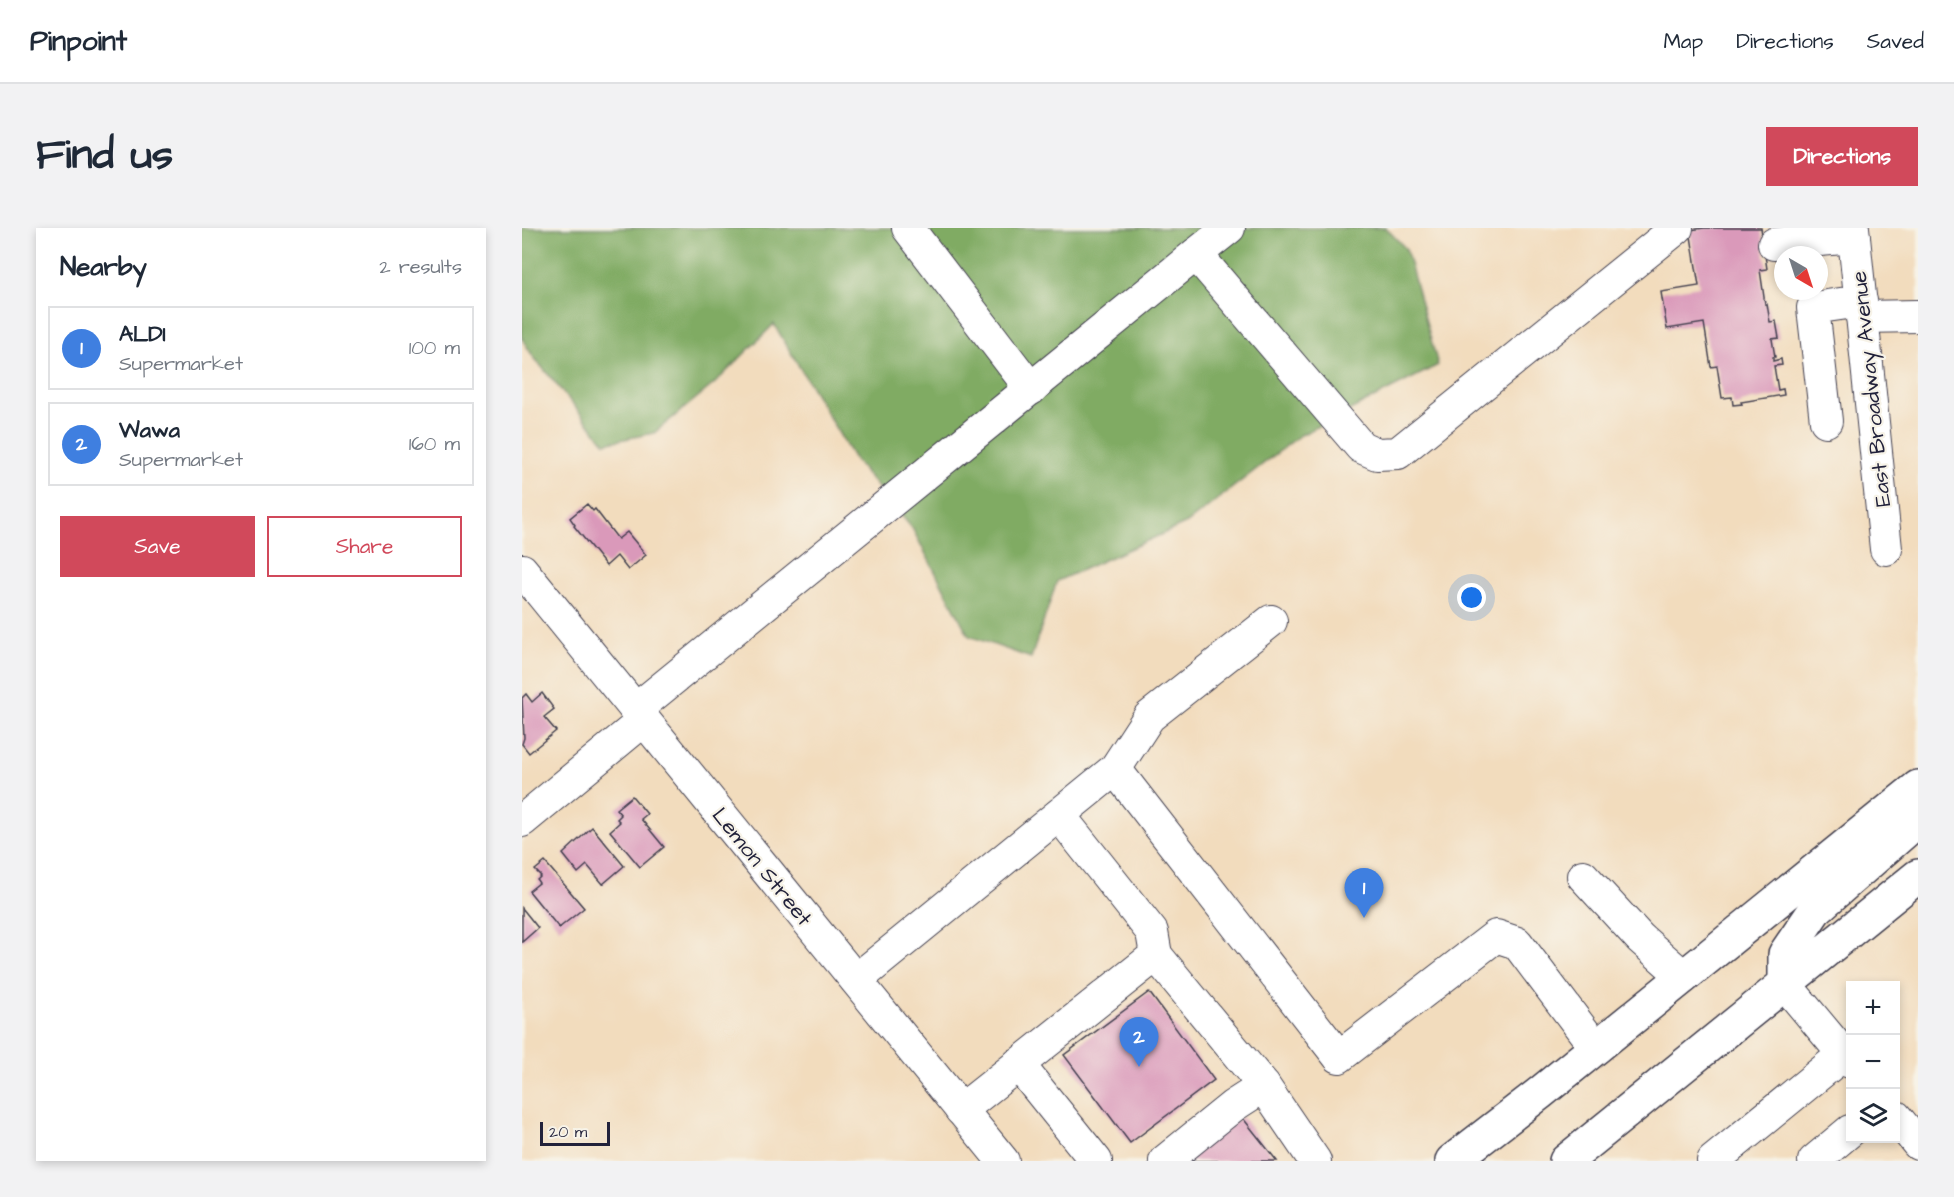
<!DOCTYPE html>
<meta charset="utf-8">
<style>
:root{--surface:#fff;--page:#f2f2f3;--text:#1f2937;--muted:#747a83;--line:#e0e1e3;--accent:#d1495b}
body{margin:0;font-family:"Architects Daughter",sans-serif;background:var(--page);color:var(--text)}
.controls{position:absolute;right:18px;bottom:18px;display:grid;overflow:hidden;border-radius:0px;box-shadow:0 3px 9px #0003}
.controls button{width:54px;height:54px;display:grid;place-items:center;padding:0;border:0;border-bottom:2px solid var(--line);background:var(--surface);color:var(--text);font:30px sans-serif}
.compass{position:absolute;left:1252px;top:18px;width:54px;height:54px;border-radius:50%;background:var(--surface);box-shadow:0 3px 9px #0003;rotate:141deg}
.scale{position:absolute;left:18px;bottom:15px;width:70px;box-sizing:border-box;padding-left:6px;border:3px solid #22223b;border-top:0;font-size:16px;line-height:21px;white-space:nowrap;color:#22223b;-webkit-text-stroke:4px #f7f3e8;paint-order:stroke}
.you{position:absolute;left:950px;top:370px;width:21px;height:21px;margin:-15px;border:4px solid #fff;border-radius:50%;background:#1a73e8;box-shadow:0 0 0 9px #1a73e833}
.badge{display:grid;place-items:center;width:39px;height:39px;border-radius:50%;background:var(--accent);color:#fff;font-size:20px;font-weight:700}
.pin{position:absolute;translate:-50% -50px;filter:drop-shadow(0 2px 3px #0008)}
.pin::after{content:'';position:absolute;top:32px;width:21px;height:18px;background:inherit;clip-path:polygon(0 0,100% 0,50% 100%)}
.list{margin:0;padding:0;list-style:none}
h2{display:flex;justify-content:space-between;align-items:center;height:78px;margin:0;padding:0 24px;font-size:26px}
h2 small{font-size:20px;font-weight:400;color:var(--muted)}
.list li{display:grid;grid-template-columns:39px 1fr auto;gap:18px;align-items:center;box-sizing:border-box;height:84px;margin:0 12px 12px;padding:0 12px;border:2px solid var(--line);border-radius:0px}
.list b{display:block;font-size:22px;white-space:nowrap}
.list p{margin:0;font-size:20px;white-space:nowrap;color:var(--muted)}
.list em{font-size:20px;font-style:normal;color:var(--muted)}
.actions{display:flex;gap:12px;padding:18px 24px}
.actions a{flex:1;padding:14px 0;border:2px solid var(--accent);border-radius:0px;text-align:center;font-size:21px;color:var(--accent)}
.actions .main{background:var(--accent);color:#fff}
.icon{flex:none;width:33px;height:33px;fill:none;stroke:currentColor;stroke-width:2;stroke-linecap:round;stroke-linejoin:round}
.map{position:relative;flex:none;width:1396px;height:933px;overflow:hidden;border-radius:0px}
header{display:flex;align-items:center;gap:36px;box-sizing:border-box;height:84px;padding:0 30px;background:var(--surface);border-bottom:2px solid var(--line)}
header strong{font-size:28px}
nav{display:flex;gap:33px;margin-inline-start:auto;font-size:21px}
.intro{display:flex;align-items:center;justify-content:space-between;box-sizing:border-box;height:144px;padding:0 36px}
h1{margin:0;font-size:42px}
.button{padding:15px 27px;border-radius:0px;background:var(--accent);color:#fff;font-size:21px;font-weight:700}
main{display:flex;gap:36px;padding:0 36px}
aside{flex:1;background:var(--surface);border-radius:0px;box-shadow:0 3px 9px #0003}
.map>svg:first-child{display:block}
</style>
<header>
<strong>Pinpoint</strong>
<nav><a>Map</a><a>Directions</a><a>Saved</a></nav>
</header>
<div class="intro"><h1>Find us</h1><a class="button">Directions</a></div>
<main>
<aside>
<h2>Nearby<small>2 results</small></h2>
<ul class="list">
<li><span class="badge" style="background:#3f7fe0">1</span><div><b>ALDI</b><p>Supermarket</p></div><em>100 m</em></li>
<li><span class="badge" style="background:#3f7fe0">2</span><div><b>Wawa</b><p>Supermarket</p></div><em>160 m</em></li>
</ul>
<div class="actions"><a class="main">Save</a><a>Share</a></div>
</aside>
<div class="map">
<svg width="1396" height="933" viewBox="0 0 1396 933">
<rect width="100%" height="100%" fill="#f7f3e8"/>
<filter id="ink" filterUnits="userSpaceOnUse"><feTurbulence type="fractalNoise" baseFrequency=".0167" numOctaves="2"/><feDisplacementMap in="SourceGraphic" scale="12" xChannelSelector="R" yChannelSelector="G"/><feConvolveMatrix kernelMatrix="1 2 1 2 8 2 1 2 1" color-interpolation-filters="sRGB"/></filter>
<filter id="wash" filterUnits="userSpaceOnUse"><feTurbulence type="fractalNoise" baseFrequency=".008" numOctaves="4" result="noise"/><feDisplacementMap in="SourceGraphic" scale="24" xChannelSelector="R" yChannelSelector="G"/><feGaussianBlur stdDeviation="1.35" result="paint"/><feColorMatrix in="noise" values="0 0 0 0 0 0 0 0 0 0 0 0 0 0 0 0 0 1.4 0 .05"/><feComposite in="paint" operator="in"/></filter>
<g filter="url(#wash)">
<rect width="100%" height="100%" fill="#f2dcbd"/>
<!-- forest -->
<path fill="#80ab63" stroke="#51664f" stroke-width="1.5" d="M 0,0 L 864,0 L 884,21 L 916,137 L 777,208 L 665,295 L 535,353 L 509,430 L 447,408 L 390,300 L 332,231 L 252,96 L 193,155 L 132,205 L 83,215 L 10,127 L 0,110 Z"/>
<g id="blocks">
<!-- building -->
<g fill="#da99ba">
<path d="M 1182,0 L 1239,0 L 1245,41 L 1238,42 L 1243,76 L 1245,76 L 1248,94 L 1254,93 L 1257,110 L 1250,111 L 1253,129 L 1251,129 L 1251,133 L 1259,131 L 1260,137 L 1252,138 L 1256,162 L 1261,161 L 1262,167 L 1219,174 L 1220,176 L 1211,177 L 1210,169 L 1200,170 L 1195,138 L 1189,139 L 1182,95 L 1145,101 L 1139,64 L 1177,58 L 1168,2 Z"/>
<path d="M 65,276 L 71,283 L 73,281 L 96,311 L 105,304 L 124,327 L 106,342 L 95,328 L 84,338 L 52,298 L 53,297 L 48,290 Z"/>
<path d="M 20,465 L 32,481 L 22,489 L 34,503 L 7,525 L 0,516 L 2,510 L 0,470 L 4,466 L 10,474 Z"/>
<path d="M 110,568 L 125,586 L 119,591 L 142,619 L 118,639 L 88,603 L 98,594 L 95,591 L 99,587 L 94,581 Z"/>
<path d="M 70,599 L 102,638 L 81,656 L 65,637 L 56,645 L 41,626 Z"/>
<path d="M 23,634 L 62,680 L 37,700 L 7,663 L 17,655 L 15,652 L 19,648 L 13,642 Z"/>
<path d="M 0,680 L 16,700 L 0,714 Z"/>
<path d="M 627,764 L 692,852 L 608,915 L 542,827 Z"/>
<path d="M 720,889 L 755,933 L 663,933 Z"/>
</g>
</g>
</g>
<g filter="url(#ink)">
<use href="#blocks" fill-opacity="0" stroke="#413e4e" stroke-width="1.5"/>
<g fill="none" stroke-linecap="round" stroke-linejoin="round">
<defs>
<g id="minor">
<path d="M 386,0 L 509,161"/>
<path d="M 707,0 L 674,26 L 839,219 L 855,226 L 876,225 L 1155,0"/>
<path d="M 1331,0 L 1364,321"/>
<path d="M 1252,16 L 1332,9"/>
<path d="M 1340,89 L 1396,88"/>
<path d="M 1304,193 L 1291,80 L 1339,73"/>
<path d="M 0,342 L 481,933"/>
<path d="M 113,482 L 674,26"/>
<path d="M 593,541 L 817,829 L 974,708 L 995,715 L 1074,820"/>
<path d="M 537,587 L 630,704 L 634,727"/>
<path d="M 0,593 L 121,493"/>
<path d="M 1061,648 L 1118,710 L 1162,749"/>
<path d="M 334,752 L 593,541 L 627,489 L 749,393"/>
<path d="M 1263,756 L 1328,834"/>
<path d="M 496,836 L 574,933"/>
<path d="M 439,882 L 634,727 L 742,858 L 793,933"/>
<path d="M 1374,889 L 1396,916"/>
<path d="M 643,933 L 711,878 L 742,858"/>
<path d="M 1191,933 L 1322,826"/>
<path d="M 1292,933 L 1328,903"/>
</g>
<g id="major">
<path d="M 1263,756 L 1263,726 L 1293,682 L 1396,592"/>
<path d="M 930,933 L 1018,865 L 1396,559"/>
<path d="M 1044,933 L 1396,648"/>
</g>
</defs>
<!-- minor casing -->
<use href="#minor" stroke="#413e4e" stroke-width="34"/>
<!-- major casing -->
<use href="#major" stroke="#413e4e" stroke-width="36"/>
<!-- minor -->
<use href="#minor" stroke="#fff" stroke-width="32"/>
<!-- major -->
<use href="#major" stroke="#fff" stroke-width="33"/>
</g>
</g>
<g text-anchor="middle" stroke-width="4.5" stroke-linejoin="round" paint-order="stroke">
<!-- street labels -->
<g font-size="22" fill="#22223b" stroke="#f7f3e8">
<text transform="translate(1348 161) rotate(-96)" y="8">East Broadway Avenue</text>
<text transform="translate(241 638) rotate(51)" y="8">Lemon Street</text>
</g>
</g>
</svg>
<div class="controls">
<button>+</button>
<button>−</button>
<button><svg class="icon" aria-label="layers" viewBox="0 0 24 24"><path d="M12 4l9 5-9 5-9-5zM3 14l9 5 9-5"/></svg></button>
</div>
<svg class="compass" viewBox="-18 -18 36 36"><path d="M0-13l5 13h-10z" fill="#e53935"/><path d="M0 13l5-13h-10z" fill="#747a83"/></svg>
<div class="scale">20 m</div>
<div class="you"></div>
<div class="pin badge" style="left:842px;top:690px;background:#3f7fe0">1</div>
<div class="pin badge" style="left:617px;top:839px;background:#3f7fe0">2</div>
</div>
</main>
